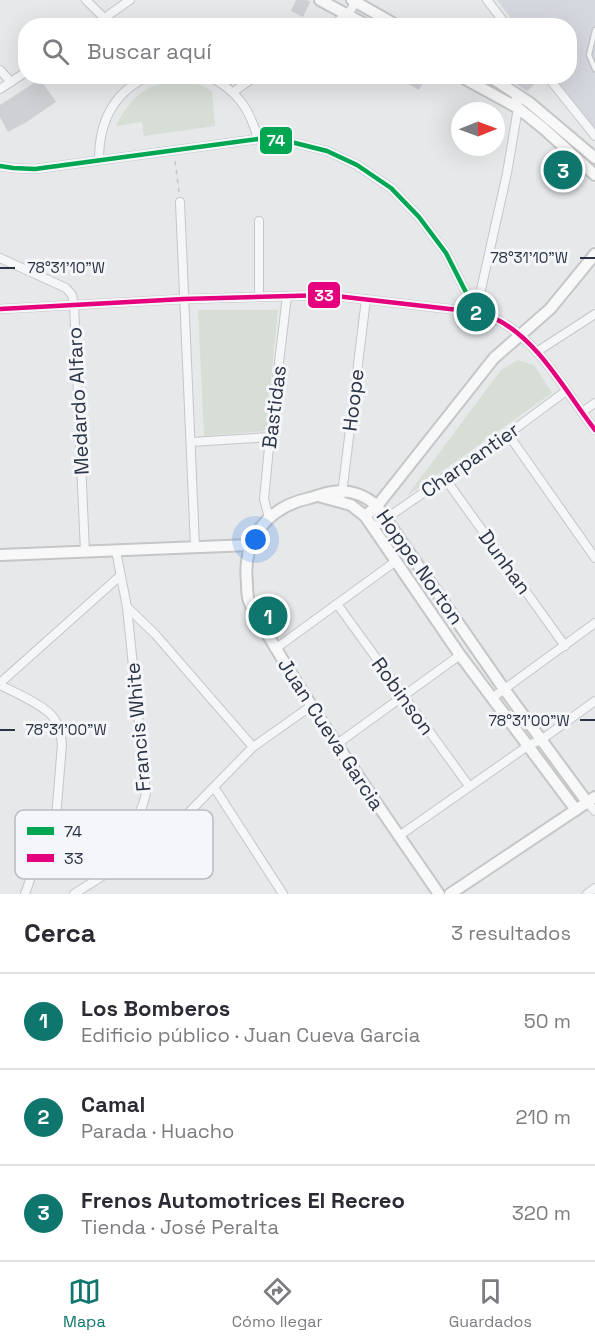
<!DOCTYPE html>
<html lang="es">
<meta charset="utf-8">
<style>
:root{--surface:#fff;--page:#f7f7f7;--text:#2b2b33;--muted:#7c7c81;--line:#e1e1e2;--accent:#0f766e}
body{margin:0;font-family:"Space Grotesk",sans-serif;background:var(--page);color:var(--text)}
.compass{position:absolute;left:451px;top:102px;width:54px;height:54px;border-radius:50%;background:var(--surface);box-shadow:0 6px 24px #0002;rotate:89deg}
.you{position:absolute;left:256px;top:540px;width:21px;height:21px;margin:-15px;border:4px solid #fff;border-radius:50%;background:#1a73e8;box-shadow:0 0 0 9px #1a73e833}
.badge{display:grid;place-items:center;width:39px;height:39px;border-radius:50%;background:var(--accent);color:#fff;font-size:20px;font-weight:700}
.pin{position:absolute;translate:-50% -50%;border:3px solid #fff;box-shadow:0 2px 6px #0006}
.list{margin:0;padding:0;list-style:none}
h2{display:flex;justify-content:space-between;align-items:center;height:78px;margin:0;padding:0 24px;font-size:26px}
h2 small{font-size:20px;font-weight:400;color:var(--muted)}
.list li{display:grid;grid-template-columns:39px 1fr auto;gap:18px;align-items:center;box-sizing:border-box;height:96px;padding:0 24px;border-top:2px solid var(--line)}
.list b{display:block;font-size:22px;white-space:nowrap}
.list p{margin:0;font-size:20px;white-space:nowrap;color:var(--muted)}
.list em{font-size:20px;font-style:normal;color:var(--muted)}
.icon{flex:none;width:33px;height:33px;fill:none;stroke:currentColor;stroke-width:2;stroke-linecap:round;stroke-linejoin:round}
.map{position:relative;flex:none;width:595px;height:894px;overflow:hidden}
.search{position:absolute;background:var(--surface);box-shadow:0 6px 24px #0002;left:18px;right:18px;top:18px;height:66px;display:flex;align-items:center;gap:15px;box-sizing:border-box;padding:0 21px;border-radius:24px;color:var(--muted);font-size:22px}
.sheet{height:366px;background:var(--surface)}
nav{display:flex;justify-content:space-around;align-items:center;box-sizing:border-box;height:84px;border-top:2px solid var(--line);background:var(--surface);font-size:16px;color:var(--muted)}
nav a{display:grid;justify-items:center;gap:3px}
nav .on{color:var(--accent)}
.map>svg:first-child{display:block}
</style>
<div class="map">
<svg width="595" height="894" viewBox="0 0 595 894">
<rect width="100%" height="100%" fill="#e6e8ea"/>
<!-- built -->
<path fill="#d4d7dd" d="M 497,0 L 595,0 L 595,133 L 553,77 L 570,76 L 570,26 L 516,25 Z"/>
<!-- green -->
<g fill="#d6ded6">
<path d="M 177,82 L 194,82 L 212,91 L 215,126 L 144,136 L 142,122 L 116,126 C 124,109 138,90 157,85 C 164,83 171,83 177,82 Z"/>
<path d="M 198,310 L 278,310 L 266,431 L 204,436 Z"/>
<path d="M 518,360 L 534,365 L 552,393 L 407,496 L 501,370 Z"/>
</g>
<!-- building -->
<g fill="#ced0d3">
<path d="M 296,0 L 307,0 L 310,2 L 303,17 L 291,11 Z"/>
<path d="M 405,76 L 427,76 L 419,90 L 403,81 Z"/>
<path d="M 504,76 L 533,76 L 537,82 L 527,91 Z"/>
<path d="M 40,79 L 56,102 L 25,123 L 8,132 L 0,117 L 0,105 Z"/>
<path d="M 564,162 L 571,168 L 563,177 L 556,171 Z"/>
</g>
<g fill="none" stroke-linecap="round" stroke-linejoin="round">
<defs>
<path id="lane" d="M 595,30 L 589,55 L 595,69"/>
<g id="street">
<path d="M 86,0 L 104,18 L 108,26"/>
<path d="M 487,0 L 507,26"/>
<path d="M 93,26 L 130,0"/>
<path d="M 331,26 L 348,14 L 356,2"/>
<path d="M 0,70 L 11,82"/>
<path d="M 208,76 C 237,90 250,109 258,139"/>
<path d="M 547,76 L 595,136"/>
<path d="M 0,89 L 26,72"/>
<path d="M 233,92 L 256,76"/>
<path d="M 99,160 C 99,122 113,92 149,76"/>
<path d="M 0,166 L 13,168 L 35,169 L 258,139 L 291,142 L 327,151 L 357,165 L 391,188 L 419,217 L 446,253 L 476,312"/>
<path d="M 180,202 L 195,546"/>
<path d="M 259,221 L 259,297"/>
<path d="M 0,258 L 66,288 L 72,295 L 74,305 L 85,552"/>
<path d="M 0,309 L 184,299 L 327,295 L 476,312 C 482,314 488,315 494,318 C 538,339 565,391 595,430"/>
<path d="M 476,312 L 507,173 L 518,108 L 515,93"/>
<path d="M 538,351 L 595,314"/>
<path d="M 582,412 L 595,403"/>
<path d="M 508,434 L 595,558"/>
<path d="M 191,442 L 270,437"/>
<path d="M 444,477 L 565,646"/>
<path d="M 342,494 L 366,299"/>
<path d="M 269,518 L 264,499 L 270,437 L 287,296"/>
<path d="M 374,527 L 508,434 L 566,391"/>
<path d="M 337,604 L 469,786"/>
<path d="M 127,607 L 155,634 L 253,747"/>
<path d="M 275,649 L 396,561"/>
<path d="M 0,683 L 120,576"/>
<path d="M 0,685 C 14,692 44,705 53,717 C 59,725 61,734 62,744 L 56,818 C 61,837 79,841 97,841 C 103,841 110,842 115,839 C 123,833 139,816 142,807 C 144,802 145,797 146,793 L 127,607 L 116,551"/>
<path d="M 492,698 L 595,623"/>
<path d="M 337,744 L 460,655"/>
<path d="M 214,787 L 283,894"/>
<path d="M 587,802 L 595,811"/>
<path d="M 399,836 L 529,745 L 541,740 L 595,701"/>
<path d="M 114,839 L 126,861"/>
<path d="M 25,894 L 48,828 L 56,818"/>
<path d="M 74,894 L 126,861 L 151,851 L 253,747 L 311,706"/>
<path d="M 587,894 L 595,888"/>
</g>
<g id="secondary">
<path d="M 320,0 L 368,26"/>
<path d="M 352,0 L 398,26"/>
<path d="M 460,76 L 518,108 L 543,128 L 595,175"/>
<path d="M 489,76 L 530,103 L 595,158"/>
<path d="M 318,496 L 351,505 L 365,516 L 460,655 L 576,810"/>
<path d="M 365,516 L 377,506 L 494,358 L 550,309 L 595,254"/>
<path d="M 0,555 L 250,545"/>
<path d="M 439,894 C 393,827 346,760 302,691 C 288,669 275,647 262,625 C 258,617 252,609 249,601 C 247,596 247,589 247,583 C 242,540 267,507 310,498 C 317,496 324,493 332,492 C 349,489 365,495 377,506 L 504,689 L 587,802"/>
<path d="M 450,894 L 595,797"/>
</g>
</defs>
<!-- lane casing -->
<use href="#lane" stroke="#c4c6c8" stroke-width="7"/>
<!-- street casing -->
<use href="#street" stroke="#c4c6c8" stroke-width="10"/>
<!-- secondary casing -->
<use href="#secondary" stroke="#c4c6c8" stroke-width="14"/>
<!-- path -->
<path stroke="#c5c6ca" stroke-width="1.5" stroke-dasharray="4.5 4.5" stroke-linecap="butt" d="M 175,161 L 179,192"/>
<!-- lane -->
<use href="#lane" stroke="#f5f6f7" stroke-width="4"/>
<!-- street -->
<use href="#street" stroke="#f5f6f7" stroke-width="8"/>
<!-- secondary -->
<use href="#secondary" stroke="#f8f8f8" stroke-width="10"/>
<defs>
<path id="bus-1" d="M 0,166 L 13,168 L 35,169 L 258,139 L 291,142 L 327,151 L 357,165 L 391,188 L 419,217 L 446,253 L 476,312"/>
<path id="bus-2" d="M 0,309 L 184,299 L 327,295 L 476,312 C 482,314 488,315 494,318 C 538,339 565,391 595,430"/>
</defs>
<!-- bus-1 casing -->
<use href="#bus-1" stroke="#f4f6f9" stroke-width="9"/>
<!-- bus-2 casing -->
<use href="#bus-2" stroke="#f4f6f9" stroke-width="9"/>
<!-- bus-1 -->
<use href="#bus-1" stroke="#00a651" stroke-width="4.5"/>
<!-- bus-2 -->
<use href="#bus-2" stroke="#e5007d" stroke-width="4.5"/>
</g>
<!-- ticks -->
<path fill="none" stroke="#2b3445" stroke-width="2" d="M 580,258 L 595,258M 0,268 L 15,268M 580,720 L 595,720M 0,730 L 15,730"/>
<g text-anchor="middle" stroke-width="6" stroke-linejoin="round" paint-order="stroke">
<!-- street labels -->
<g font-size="20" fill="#2b3445" stroke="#f4f6f9">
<text transform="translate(353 400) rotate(-83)" y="7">Hoope</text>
<text transform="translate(78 401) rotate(-93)" y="7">Medardo Alfaro</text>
<text transform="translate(274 407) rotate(-83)" y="7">Bastidas</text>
<text transform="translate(470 460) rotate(-35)" y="7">Charpantier</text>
<text transform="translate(505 562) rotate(54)" y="7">Dunhan</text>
<text transform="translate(420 567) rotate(55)" y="7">Hoppe Norton</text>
<text transform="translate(403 696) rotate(54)" y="7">Robinson</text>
<text transform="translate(138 727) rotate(-95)" y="7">Francis White</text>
<text transform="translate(331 734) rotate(57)" y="7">Juan Cueva Garcia</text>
</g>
</g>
<!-- legend -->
<rect x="15" y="810" width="198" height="69" rx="9" fill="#f4f6f9" stroke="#b8bcc3" stroke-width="1.5"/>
<rect x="27" y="827" width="27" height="8" fill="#00a651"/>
<rect x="27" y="854" width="27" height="8" fill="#e5007d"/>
<g font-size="16" fill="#2b3445">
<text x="64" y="837">74</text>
<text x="64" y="864">33</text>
</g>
<g font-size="15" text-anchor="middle" fill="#2b3445" stroke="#f4f6f9" stroke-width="6" stroke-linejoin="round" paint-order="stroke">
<text x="529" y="263">78°31'10"W</text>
<text x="66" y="273">78°31'10"W</text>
<text x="529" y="726">78°31'00"W</text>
<text x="66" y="735">78°31'00"W</text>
</g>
<g stroke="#f4f6f9" stroke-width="2">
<rect x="259" y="126" width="34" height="29" rx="6" fill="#00a651"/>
<rect x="307" y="281" width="34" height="28" rx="6" fill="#e5007d"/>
</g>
<g font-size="16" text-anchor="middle" font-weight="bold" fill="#fff">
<text x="276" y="146">74</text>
<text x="324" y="301">33</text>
</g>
</svg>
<svg class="compass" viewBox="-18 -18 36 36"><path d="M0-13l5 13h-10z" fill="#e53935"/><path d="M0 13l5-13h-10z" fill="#7c7c81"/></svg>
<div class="you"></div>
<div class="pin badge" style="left:268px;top:616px">1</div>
<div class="pin badge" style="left:476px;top:312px">2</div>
<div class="pin badge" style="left:563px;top:170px">3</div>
<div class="search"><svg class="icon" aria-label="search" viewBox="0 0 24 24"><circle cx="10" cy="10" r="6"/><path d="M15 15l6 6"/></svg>Buscar aquí</div>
</div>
<section class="sheet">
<h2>Cerca<small>3 resultados</small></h2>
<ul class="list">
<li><span class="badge">1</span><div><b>Los Bomberos</b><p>Edificio público · Juan Cueva Garcia</p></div><em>50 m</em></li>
<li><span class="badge">2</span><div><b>Camal</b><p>Parada · Huacho</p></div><em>210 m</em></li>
<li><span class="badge">3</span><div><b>Frenos Automotrices El Recreo</b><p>Tienda · José Peralta</p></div><em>320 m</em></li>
</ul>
</section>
<nav>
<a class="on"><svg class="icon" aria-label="map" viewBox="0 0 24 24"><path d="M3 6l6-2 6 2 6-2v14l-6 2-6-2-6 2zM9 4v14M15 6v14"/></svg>Mapa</a>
<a><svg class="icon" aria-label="directions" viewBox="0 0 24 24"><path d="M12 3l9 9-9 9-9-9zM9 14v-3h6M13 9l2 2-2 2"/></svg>Cómo llegar</a>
<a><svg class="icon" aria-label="saved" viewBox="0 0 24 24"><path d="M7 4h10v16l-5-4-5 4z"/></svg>Guardados</a>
</nav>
